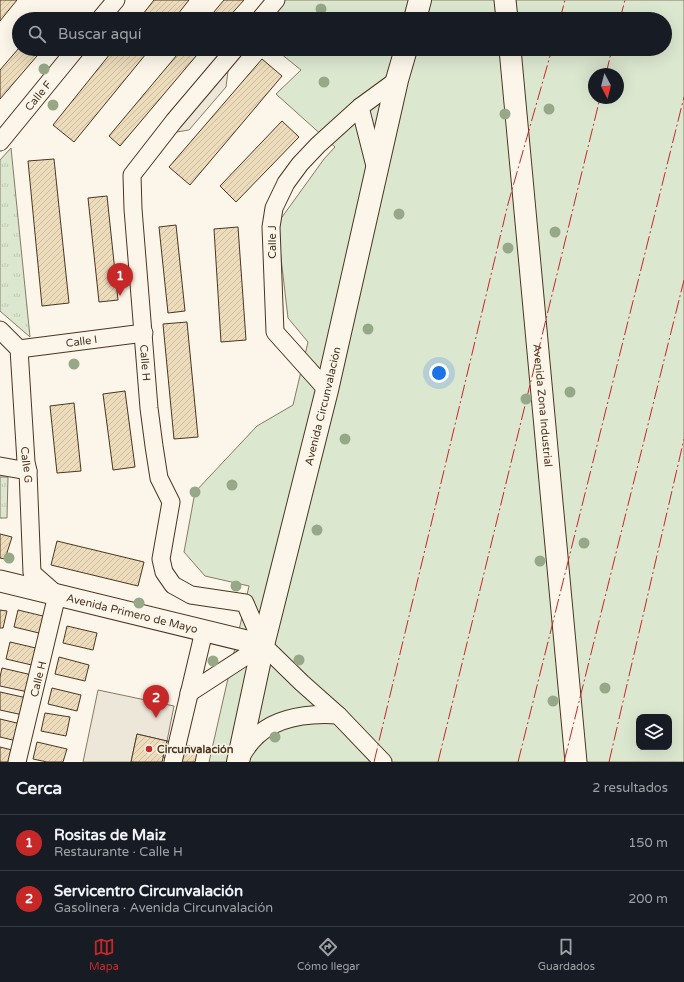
<!DOCTYPE html>
<html lang="es">
<meta charset="utf-8">
<style>
:root{--surface:#171b24;--page:#242831;--text:#f1f3f6;--muted:#9ea1a6;--line:#363941;--accent:#c62828}
body{margin:0;font-family:"Varela Round",sans-serif;background:var(--page);color:var(--text)}
.controls{position:absolute;right:12px;bottom:12px;display:grid;overflow:hidden;border-radius:8px;box-shadow:0 4px 16px #0002}
.controls button{width:36px;height:36px;display:grid;place-items:center;padding:0;border:0;border-bottom:1px solid var(--line);background:var(--surface);color:var(--text);font:20px sans-serif}
.compass{position:absolute;left:588px;top:68px;width:36px;height:36px;border-radius:50%;background:var(--surface);box-shadow:0 4px 16px #0002;rotate:173deg}
.you{position:absolute;left:439px;top:373px;width:14px;height:14px;margin:-10px;border:3px solid #fff;border-radius:50%;background:#1a73e8;box-shadow:0 0 0 6px #1a73e833}
.badge{display:grid;place-items:center;width:26px;height:26px;border-radius:50%;background:var(--accent);color:#fff;font-size:13px;font-weight:700}
.pin{position:absolute;translate:-50% -33px;filter:drop-shadow(0 1px 2px #0008)}
.pin::after{content:'';position:absolute;top:21px;width:14px;height:12px;background:inherit;clip-path:polygon(0 0,100% 0,50% 100%)}
.list{margin:0;padding:0;list-style:none}
h2{display:flex;justify-content:space-between;align-items:center;height:52px;margin:0;padding:0 16px;font-size:17px}
h2 small{font-size:13px;font-weight:400;color:var(--muted)}
.list li{display:grid;grid-template-columns:26px 1fr auto;gap:12px;align-items:center;box-sizing:border-box;height:56px;padding:0 16px;border-top:1px solid var(--line)}
.list b{display:block;font-size:15px;white-space:nowrap}
.list p{margin:0;font-size:13px;white-space:nowrap;color:var(--muted)}
.list em{font-size:13px;font-style:normal;color:var(--muted)}
.icon{flex:none;width:22px;height:22px;fill:none;stroke:currentColor;stroke-width:2;stroke-linecap:round;stroke-linejoin:round}
.map{position:relative;flex:none;width:684px;height:762px;overflow:hidden}
.search{position:absolute;background:var(--surface);box-shadow:0 4px 16px #0002;left:12px;right:12px;top:12px;height:44px;display:flex;align-items:center;gap:10px;box-sizing:border-box;padding:0 14px;border-radius:22px;color:var(--muted);font-size:15px}
.sheet{height:164px;background:var(--surface)}
nav{display:flex;justify-content:space-around;align-items:center;box-sizing:border-box;height:56px;border-top:1px solid var(--line);background:var(--surface);font-size:11px;color:var(--muted)}
nav a{display:grid;justify-items:center;gap:2px}
nav .on{color:var(--accent)}
.map>svg:first-child{display:block}
</style>
<div class="map">
<svg width="684" height="762" viewBox="0 0 684 762">
<defs>
<pattern id="park-tufts" width="24" height="20" patternUnits="userSpaceOnUse"><rect width="24" height="20" fill="#dce7d0"/><path d="M3 7l-1-3M5 7V3M7 7l1-3M15 17l-1-3M17 17v-4M19 17l1-3" fill="none" stroke="#bec7b2"/></pattern>
<pattern id="building-hatch" width="6" height="6" patternUnits="userSpaceOnUse"><rect width="6" height="6" fill="#ecdcbc"/><path d="M-1 1l2-2M0 6l6-6M5 7l2-2" fill="none" stroke="#ccbda1"/></pattern>
</defs>
<rect width="100%" height="100%" fill="#fbf6e9"/>
<!-- green -->
<path fill="#dce7d0" stroke="#887966" fill-rule="evenodd" d="M 276,0 L 684,0 L 684,762 L 209,762 L 249,586 L 205,576 L 184,552 L 195,492 L 257,426 L 293,405 L 308,342 L 288,318 L 277,224 L 324,159 L 335,147 L 276,94 L 301,70 L 275,49 L 665,49 L 665,19 L 261,19 ZM 594,74 L 618,74 L 618,98 L 594,98 ZM 639,717 L 669,717 L 669,747 L 639,747 Z"/>
<!-- park -->
<g fill="url(#park-tufts)" stroke="#887966">
<path d="M 11,148 L 30,337 L 0,311 L 0,160 Z"/>
<path d="M 0,477 L 8,477 L 7,518 L 0,518 Z"/>
</g>
<!-- parking -->
<g fill="#ede7d9" stroke="#887966">
<path d="M 230,55 L 226,87 L 189,130 L 164,134 Z"/>
<path d="M 98,690 L 174,706 L 167,741 L 137,734 L 131,762 L 83,762 Z"/>
</g>
<!-- building -->
<g fill="url(#building-hatch)" stroke="#4a3520">
<path d="M 0,0 L 17,0 L 0,21 Z"/>
<path d="M 154,0 L 189,0 L 174,19 L 139,19 Z"/>
<path d="M 224,0 L 244,0 L 227,19 L 208,19 Z"/>
<path d="M 19,48 L 19,49 L 43,49 L 0,99 L 0,70 Z"/>
<path d="M 114,49 L 150,49 L 74,142 L 53,125 Z"/>
<path d="M 182,49 L 202,49 L 120,146 L 109,136 Z"/>
<path d="M 262,59 L 282,76 L 190,185 L 169,167 Z"/>
<path d="M 282,121 L 299,137 L 236,202 L 220,186 Z"/>
<path d="M 54,159 L 69,303 L 42,306 L 28,161 Z"/>
<path d="M 107,196 L 118,300 L 99,302 L 88,198 Z"/>
<path d="M 176,225 L 185,311 L 168,313 L 159,227 Z"/>
<path d="M 238,227 L 246,340 L 221,342 L 214,229 Z"/>
<path d="M 187,322 L 198,437 L 174,439 L 163,324 Z"/>
<path d="M 125,391 L 135,467 L 113,470 L 103,394 Z"/>
<path d="M 74,403 L 81,471 L 57,473 L 50,406 Z"/>
<path d="M 0,534 L 12,537 L 5,559 L 0,558 Z"/>
<path d="M 57,541 L 144,562 L 138,586 L 51,565 Z"/>
<path d="M 0,610 L 7,611 L 3,628 L 0,628 Z"/>
<path d="M 18,610 L 47,617 L 43,634 L 14,627 Z"/>
<path d="M 67,626 L 97,633 L 93,650 L 63,643 Z"/>
<path d="M 10,642 L 40,649 L 36,666 L 6,659 Z"/>
<path d="M 59,657 L 89,665 L 85,681 L 55,674 Z"/>
<path d="M 2,668 L 32,675 L 28,692 L 0,686 L 0,677 Z"/>
<path d="M 52,688 L 81,695 L 77,711 L 48,704 Z"/>
<path d="M 0,692 L 27,698 L 23,715 L 0,710 Z"/>
<path d="M 45,713 L 70,717 L 66,736 L 41,731 Z"/>
<path d="M 0,719 L 21,724 L 17,741 L 0,737 Z"/>
<path d="M 137,734 L 167,741 L 162,762 L 131,762 Z"/>
<path d="M 167,741 L 198,748 L 195,762 L 182,762 L 163,757 Z"/>
<path d="M 37,742 L 67,749 L 63,762 L 47,762 L 33,759 Z"/>
<path d="M 0,747 L 16,751 L 13,762 L 0,762 Z"/>
</g>
<g fill="none" stroke-linecap="round" stroke-linejoin="round">
<defs>
<g id="minor">
<path d="M 100,19 L 116,0"/>
<path d="M 260,19 L 276,0"/>
<path id="s1" d="M 235,49 L 174,121 L 132,175 L 133,209 L 149,408 L 154,446 L 159,478 L 171,502 L 161,559 L 164,572 L 173,585 L 191,595 L 245,603 L 263,645 L 302,683 L 338,715 L 383,762"/>
<path d="M 360,107 L 376,170"/>
<path id="s2" d="M 0,142 L 76,49"/>
<path id="s3" d="M 0,330 L 19,349 L 26,462 L 28,471 L 32,573 L 57,595 L 17,762"/>
<path id="s4" d="M 19,349 L 144,333"/>
<path d="M 327,390 L 275,332 L 271,227 L 274,208 L 286,183 L 300,164 L 318,145 L 360,107 L 397,80"/>
<path d="M 0,466 L 28,471"/>
<path d="M 189,693 L 263,645"/>
<path d="M 240,758 C 243,753 247,747 251,742 C 272,717 307,713 338,715"/>
<path d="M 173,762 L 204,631"/>
</g>
<g id="major">
<path d="M 505,0 L 507,19"/>
<path id="s5" d="M 510,49 L 576,762"/>
<path id="s6" d="M 0,581 L 263,645"/>
</g>
<g id="highway">
<path d="M 415,19 L 420,0"/>
<path id="s7" d="M 238,762 L 263,645 L 327,390 L 397,80 L 406,49"/>
</g>
</defs>
<!-- minor casing -->
<use href="#minor" stroke="#4a3520" stroke-width="19"/>
<!-- major casing -->
<use href="#major" stroke="#4a3520" stroke-width="23"/>
<!-- highway casing -->
<use href="#highway" stroke="#4a3520" stroke-width="24"/>
<!-- minor -->
<use href="#minor" stroke="#fbf6e9" stroke-width="17"/>
<!-- major -->
<use href="#major" stroke="#fbf6e9" stroke-width="21"/>
<!-- highway -->
<use href="#highway" stroke="#fbf6e9" stroke-width="22"/>
<!-- power -->
<g stroke="#c62828" stroke-width="1" stroke-dasharray="14 3 2 3" stroke-linecap="butt">
<path d="M 560,19 L 565,0"/>
<path d="M 620,19 L 625,0"/>
<path d="M 606,74 L 612,49"/>
<path d="M 374,762 L 508,204 L 552,49"/>
<path d="M 438,762 L 600,98"/>
<path d="M 518,762 L 684,97"/>
<path d="M 564,762 L 684,280"/>
<path d="M 609,762 L 684,439"/>
</g>
</g>
<!-- trees -->
<g fill="#96a887">
<circle cx="321" cy="9" r="5.5"/>
<circle cx="44" cy="69" r="5.5"/>
<circle cx="324" cy="82" r="5.5"/>
<circle cx="53" cy="105" r="5.5"/>
<circle cx="549" cy="109" r="5.5"/>
<circle cx="505" cy="114" r="5.5"/>
<circle cx="399" cy="214" r="5.5"/>
<circle cx="555" cy="232" r="5.5"/>
<circle cx="508" cy="248" r="5.5"/>
<circle cx="368" cy="329" r="5.5"/>
<circle cx="74" cy="364" r="5.5"/>
<circle cx="570" cy="392" r="5.5"/>
<circle cx="526" cy="399" r="5.5"/>
<circle cx="345" cy="439" r="5.5"/>
<circle cx="232" cy="485" r="5.5"/>
<circle cx="195" cy="492" r="5.5"/>
<circle cx="317" cy="530" r="5.5"/>
<circle cx="584" cy="543" r="5.5"/>
<circle cx="9" cy="558" r="5.5"/>
<circle cx="540" cy="561" r="5.5"/>
<circle cx="236" cy="586" r="5.5"/>
<circle cx="139" cy="603" r="5.5"/>
<circle cx="299" cy="660" r="5.5"/>
<circle cx="213" cy="661" r="5.5"/>
<circle cx="605" cy="688" r="5.5"/>
<circle cx="553" cy="701" r="5.5"/>
<circle cx="275" cy="737" r="5.5"/>
</g>
<!-- markers -->
<circle fill="#c62828" stroke="#fbf6e9" stroke-width="1.5" cx="149" cy="749" r="4"/>
<g text-anchor="middle" stroke-width="3" stroke-linejoin="round" paint-order="stroke">
<!-- street labels -->
<g font-size="11" fill="#4a3520" stroke="#fbf6e9">
<text dy="4" stroke="none"><textPath href="#s2" startOffset="60">Calle F</textPath></text>
<text transform="translate(272 242) rotate(-90)" y="4">Calle J</text>
<text dy="4" stroke="none"><textPath href="#s4" startOffset="63">Calle I</textPath></text>
<text dy="4" stroke="none"><textPath href="#s1" startOffset="351">Calle H</textPath></text>
<text dy="4" stroke="none"><textPath href="#s7" startOffset="366">Avenida Circunvalación</textPath></text>
<text dy="4" stroke="none"><textPath href="#s5" startOffset="358">Avenida Zona Industrial</textPath></text>
<text dy="4" stroke="none"><textPath href="#s3" startOffset="143">Calle G</textPath></text>
<text dy="4" stroke="none"><textPath href="#s6" startOffset="136">Avenida Primero de Mayo</textPath></text>
<text transform="translate(38 679) rotate(-76)" y="4">Calle H</text>
</g>
<!-- poi labels -->
<g font-size="11" font-weight="bold" fill="#4a3520" stroke="#fbf6e9" text-anchor="start">
<text x="157" y="753">Circunvalación</text>
</g>
</g>
</svg>
<div class="controls">
<button><svg class="icon" aria-label="layers" viewBox="0 0 24 24"><path d="M12 4l9 5-9 5-9-5zM3 14l9 5 9-5"/></svg></button>
</div>
<svg class="compass" viewBox="-18 -18 36 36"><path d="M0-13l5 13h-10z" fill="#e53935"/><path d="M0 13l5-13h-10z" fill="#9ea1a6"/></svg>
<div class="you"></div>
<div class="pin badge" style="left:120px;top:296px">1</div>
<div class="pin badge" style="left:156px;top:718px">2</div>
<div class="search"><svg class="icon" aria-label="search" viewBox="0 0 24 24"><circle cx="10" cy="10" r="6"/><path d="M15 15l6 6"/></svg>Buscar aquí</div>
</div>
<section class="sheet">
<h2>Cerca<small>2 resultados</small></h2>
<ul class="list">
<li><span class="badge">1</span><div><b>Rositas de Maiz</b><p>Restaurante · Calle H</p></div><em>150 m</em></li>
<li><span class="badge">2</span><div><b>Servicentro Circunvalación</b><p>Gasolinera · Avenida Circunvalación</p></div><em>200 m</em></li>
</ul>
</section>
<nav>
<a class="on"><svg class="icon" aria-label="map" viewBox="0 0 24 24"><path d="M3 6l6-2 6 2 6-2v14l-6 2-6-2-6 2zM9 4v14M15 6v14"/></svg>Mapa</a>
<a><svg class="icon" aria-label="directions" viewBox="0 0 24 24"><path d="M12 3l9 9-9 9-9-9zM9 14v-3h6M13 9l2 2-2 2"/></svg>Cómo llegar</a>
<a><svg class="icon" aria-label="saved" viewBox="0 0 24 24"><path d="M7 4h10v16l-5-4-5 4z"/></svg>Guardados</a>
</nav>
